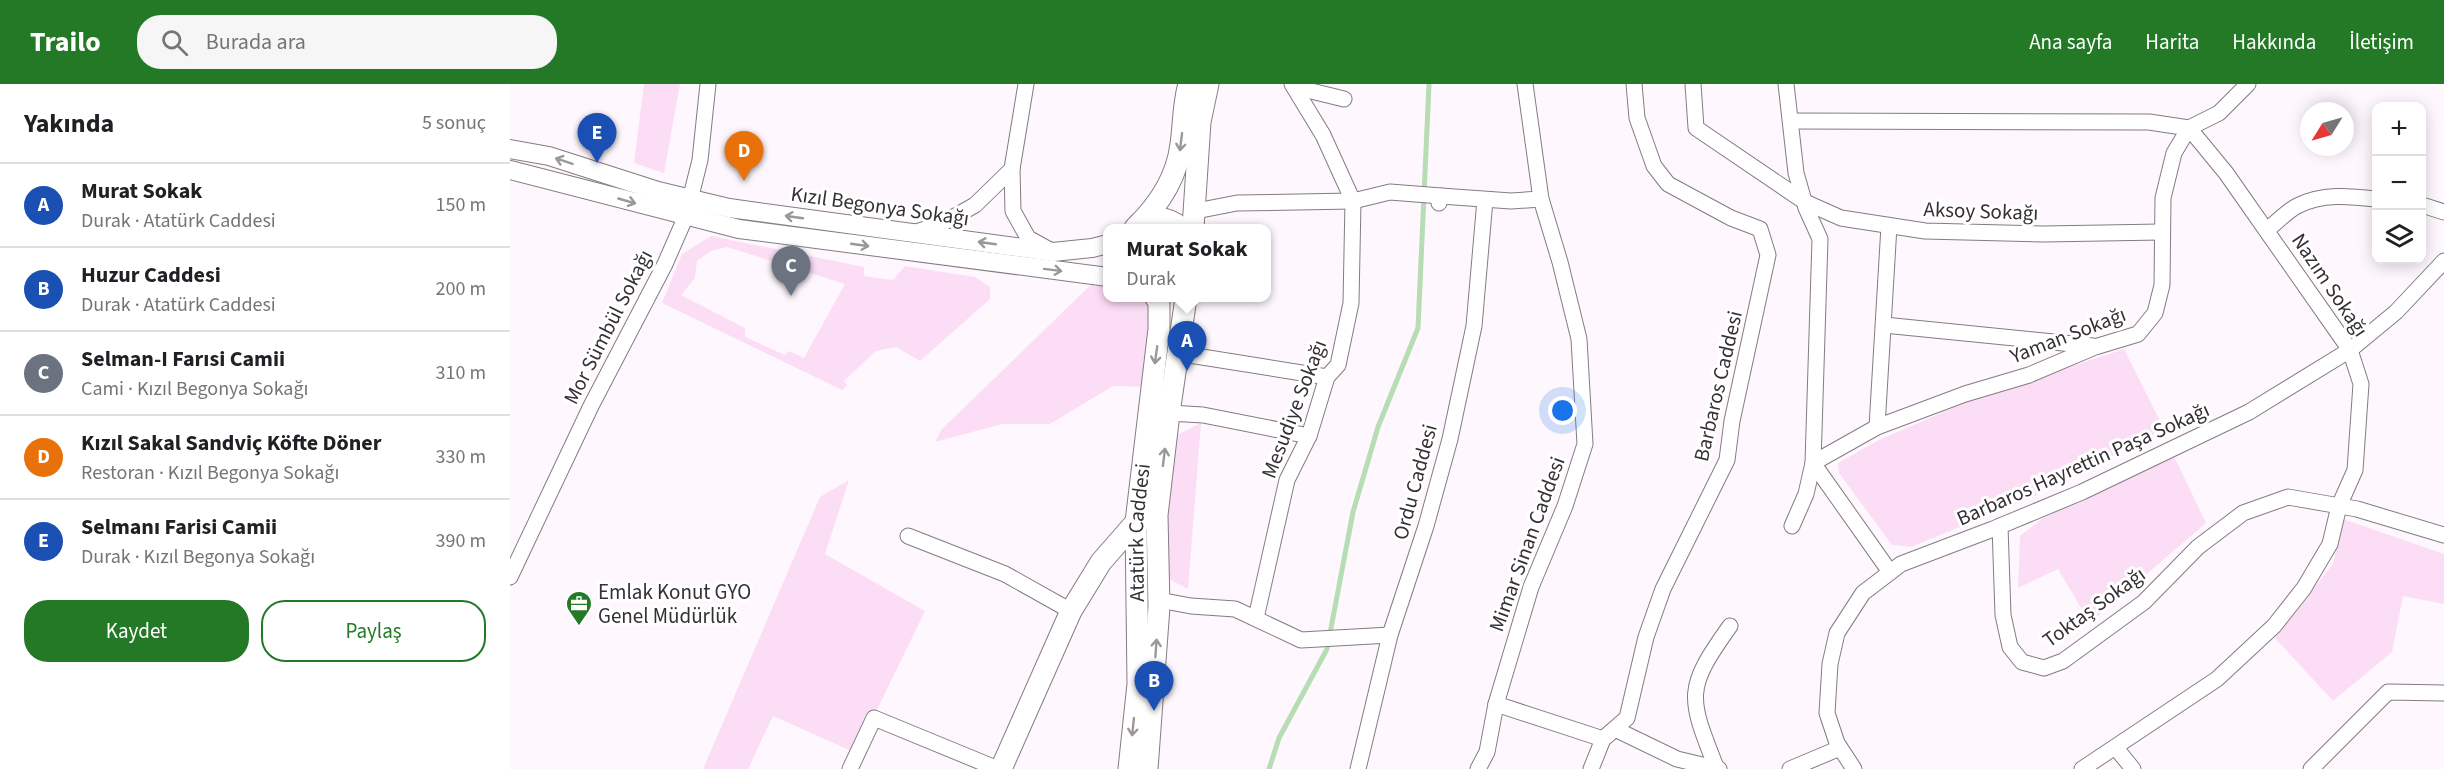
<!DOCTYPE html>
<html lang="tr">
<meta charset="utf-8">
<style>
:root{--surface:#fff;--page:#f6f6f6;--text:#202124;--muted:#757577;--line:#e0e0e0;--accent:#237925}
body{margin:0;font-family:"Source Sans 3",sans-serif;background:var(--page);color:var(--text)}
.controls{position:absolute;right:18px;top:18px;display:grid;overflow:hidden;border-radius:12px;box-shadow:0 3px 15px #0003}
.controls button{width:54px;height:54px;display:grid;place-items:center;padding:0;border:0;border-bottom:2px solid var(--line);background:var(--surface);color:var(--text);font:30px sans-serif}
.compass{position:absolute;left:1790px;top:18px;width:54px;height:54px;border-radius:50%;background:var(--surface);box-shadow:0 3px 15px #0003;rotate:233deg}
.you{position:absolute;left:1053px;top:327px;width:21px;height:21px;margin:-15px;border:4px solid #fff;border-radius:50%;background:#1a73e8;box-shadow:0 0 0 9px #1a73e833}
.badge{display:grid;place-items:center;width:39px;height:39px;border-radius:50%;background:var(--accent);color:#fff;font-size:20px;font-weight:700}
.pin{position:absolute;translate:-50% -50px;filter:drop-shadow(0 2px 3px #0008)}
.pin::after{content:'';position:absolute;top:32px;width:21px;height:18px;background:inherit;clip-path:polygon(0 0,100% 0,50% 100%)}
.popup{position:absolute;left:593px;top:140px;width:168px;height:78px;box-sizing:border-box;display:grid;place-content:center;border-radius:12px;background:var(--surface);filter:drop-shadow(0 2px 4px #0005);font-size:20px;white-space:nowrap;color:var(--muted)}
.popup b{font-size:22px;color:var(--text)}
.popup::after{content:'';position:absolute;left:50%;top:100%;margin-left:-12px;border:12px solid transparent;border-top-color:var(--surface)}
.list{margin:0;padding:0;list-style:none}
h2{display:flex;justify-content:space-between;align-items:center;height:78px;margin:0;padding:0 24px;font-size:26px}
h2 small{font-size:20px;font-weight:400;color:var(--muted)}
.list li{display:grid;grid-template-columns:39px 1fr auto;gap:18px;align-items:center;box-sizing:border-box;height:84px;padding:0 24px;border-top:2px solid var(--line)}
.list b{display:block;font-size:22px;white-space:nowrap}
.list p{margin:0;font-size:20px;white-space:nowrap;color:var(--muted)}
.list em{font-size:20px;font-style:normal;color:var(--muted)}
.actions{display:flex;gap:12px;padding:18px 24px}
.actions a{flex:1;padding:14px 0;border:2px solid var(--accent);border-radius:24px;text-align:center;font-size:21px;color:var(--accent)}
.actions .main{background:var(--accent);color:#fff}
.icon{flex:none;width:33px;height:33px;fill:none;stroke:currentColor;stroke-width:2;stroke-linecap:round;stroke-linejoin:round}
.map{position:relative;flex:none;width:1934px;height:685px;overflow:hidden}
header{display:flex;align-items:center;gap:36px;box-sizing:border-box;height:84px;padding:0 30px;background:var(--accent);color:#fff}
header strong{font-size:28px}
nav{display:flex;gap:33px;margin-inline-start:auto;font-size:21px}
.search{width:420px;height:54px;background:var(--page);display:flex;align-items:center;gap:15px;box-sizing:border-box;padding:0 21px;border-radius:24px;color:var(--muted);font-size:22px}
main{display:flex}
aside{flex:1;background:var(--surface)}
.map>svg:first-child{display:block}
</style>
<header>
<strong>Trailo</strong>
<div class="search"><svg class="icon" aria-label="search" viewBox="0 0 24 24"><circle cx="10" cy="10" r="6"/><path d="M15 15l6 6"/></svg>Burada ara</div>
<nav><a>Ana sayfa</a><a>Harita</a><a>Hakkında</a><a>İletişim</a></nav>
</header>
<main>
<aside>
<h2>Yakında<small>5 sonuç</small></h2>
<ul class="list">
<li><span class="badge" style="background:#1a4fb4">A</span><div><b>Murat Sokak</b><p>Durak · Atatürk Caddesi</p></div><em>150 m</em></li>
<li><span class="badge" style="background:#1a4fb4">B</span><div><b>Huzur Caddesi</b><p>Durak · Atatürk Caddesi</p></div><em>200 m</em></li>
<li><span class="badge" style="background:#6b7280">C</span><div><b>Selman-I Farısi Camii</b><p>Cami · Kızıl Begonya Sokağı</p></div><em>310 m</em></li>
<li><span class="badge" style="background:#e8710a">D</span><div><b>Kızıl Sakal Sandviç Köfte Döner</b><p>Restoran · Kızıl Begonya Sokağı</p></div><em>330 m</em></li>
<li><span class="badge" style="background:#1a4fb4">E</span><div><b>Selmanı Farisi Camii</b><p>Durak · Kızıl Begonya Sokağı</p></div><em>390 m</em></li>
</ul>
<div class="actions"><a class="main">Kaydet</a><a>Paylaş</a></div>
</aside>
<div class="map">
<svg width="1934" height="685" viewBox="0 0 1934 685">
<rect width="100%" height="100%" fill="#fef7fd"/>
<!-- green -->
<g fill="#fcddf6" fill-rule="evenodd">
<path d="M 134,0 L 170,0 L 154,89 L 124,79 Z"/>
<path d="M 201,152 L 354,183 L 354,192 L 383,196 L 395,182 L 465,193 L 480,203 L 480,215 L 410,277 L 386,263 L 366,267 L 334,297 L 337,301 L 332,306 L 152,219 L 172,170 ZM 217,163 L 335,200 L 294,274 L 279,267 L 275,271 L 235,253 L 235,244 L 171,211 L 185,194 L 187,177 L 201,167 Z"/>
<path d="M 597,188 L 598,214 L 658,214 L 639,303 L 603,302 L 540,340 L 492,340 L 425,358 L 431,346 L 591,191 Z"/>
<path d="M 1614,265 L 1654,345 L 1520,414 L 1401,463 L 1382,461 L 1329,389 L 1328,379 L 1369,356 L 1470,312 Z"/>
<path d="M 691,339 L 678,505 L 653,492 L 652,433 L 665,352 Z"/>
<path d="M 1663,370 L 1696,439 L 1580,539 L 1548,485 L 1508,504 L 1510,452 L 1532,435 Z"/>
<path d="M 339,396 L 315,470 L 415,527 L 346,669 L 263,632 L 238,685 L 193,685 L 310,413 Z"/>
<path d="M 1833,435 L 1934,470 L 1934,520 L 1893,512 L 1882,568 L 1823,617 L 1765,554 L 1823,480 Z"/>
</g>
<g fill="none" stroke-linecap="round" stroke-linejoin="round">
<!-- stream -->
<path stroke="#b6ddb4" stroke-width="5" d="M 759,685 L 769,654 L 817,565 L 843,428 L 868,343 L 908,244 L 919,0"/>
<defs>
<g id="minor">
<path d="M 787,0 L 797,6 L 834,15"/>
<path d="M 1183,0 L 1186,44 L 1295,118 L 1331,134 L 1415,147 L 1534,150 L 1651,148"/>
<path d="M 1276,0 L 1286,89 L 1296,124 L 1310,155 L 1303,379 L 1296,410 L 1282,442"/>
<path d="M 1281,37 L 1639,38 L 1679,44 L 1716,89 L 1840,266 L 1851,300 L 1845,386 L 1829,422 L 1820,460 L 1794,504 L 1764,542 L 1707,595 L 1572,685"/>
<path d="M 502,85 L 516,0"/>
<path d="M 929,119 L 931,112 L 1001,117 L 1031,115"/>
<path d="M 1912,121 L 1934,128"/>
<path d="M 686,127 L 727,119 L 843,117 L 880,108 L 931,112"/>
<path d="M 1757,146 C 1766,139 1776,128 1787,122 C 1812,109 1840,112 1866,115"/>
<path d="M 403,149 L 433,139 L 465,121 L 502,85 L 503,127 L 518,154 L 538,165"/>
<path d="M 1374,241 L 1583,262"/>
<path d="M 667,269 L 817,293"/>
<path d="M 659,329 L 693,331 L 799,352"/>
<path d="M 1367,343 L 1379,142"/>
<path d="M 1490,442 L 1493,531 L 1500,563 L 1512,578 L 1534,584 L 1553,577 L 1634,518 L 1688,463 L 1733,429 L 1778,413 L 1847,425 L 1934,451"/>
<path d="M 398,452 L 495,490 L 561,527"/>
<path d="M 1380,488 L 1303,379 L 1367,343 L 1455,310 L 1519,291 L 1585,263 L 1628,250 L 1645,229 L 1652,201 L 1653,114 L 1664,69 L 1679,44 L 1709,29 L 1738,0"/>
<path d="M 0,493 L 81,322 L 155,180 L 176,132 L 190,76 L 198,0"/>
<path d="M 649,516 L 681,522 L 725,525 L 791,556 L 880,551"/>
<path d="M 746,534 L 777,396 L 799,352 L 817,293 L 828,281 L 841,219 L 843,117 L 813,51 L 782,0"/>
<path d="M 986,620 L 1093,655 L 1105,645 L 1167,675 L 1209,685"/>
<path d="M 1606,664 L 1623,685"/>
<path d="M 1206,683 C 1178,612 1175,605 1220,542"/>
<path d="M 340,685 L 364,634 L 488,685"/>
<path d="M 848,685 L 880,551 L 916,442 L 940,355 L 964,242 L 975,116"/>
<path d="M 968,685 L 977,668 L 986,620 L 1021,503 L 1055,422 L 1075,360 L 1069,255 L 1050,178 L 1031,115 L 1015,0"/>
<path d="M 1081,685 L 1093,655 L 1117,634 L 1136,553 L 1153,505 L 1217,376 L 1222,337 L 1258,171 L 1250,145 L 1221,134 L 1158,100 L 1144,82 L 1127,34 L 1124,0"/>
<path d="M 1280,685 L 1330,664"/>
<path d="M 1344,685 L 1327,659 L 1317,629 L 1320,580 L 1327,549 L 1353,509 L 1391,480 L 1483,445 L 1572,408 L 1739,328 L 1840,266 L 1886,228 L 1934,177"/>
<path d="M 1801,685 L 1878,608 L 1934,609"/>
</g>
<g id="tertiary">
<path d="M 0,65 L 39,72 L 148,107 L 219,124 L 543,168 L 582,164 L 598,160"/>
<path d="M 0,86 L 229,145 L 598,193"/>
</g>
<g id="secondary">
<path d="M 629,140 C 644,132 658,133 671,144"/>
<path d="M 625,144 C 649,121 667,94 671,60 C 674,40 673,20 679,0"/>
<path d="M 683,144 L 690,38 L 698,0"/>
<path d="M 491,685 L 561,527 L 591,478 L 626,438 L 632,436"/>
<path id="s1" d="M 619,685 L 628,600 L 626,438 L 649,245 L 649,218 L 646,214"/>
<path d="M 637,685 L 649,523 L 647,431 L 659,329 L 676,214"/>
</g>
</defs>
<!-- minor casing -->
<use href="#minor" stroke="#857b83" stroke-width="17"/>
<!-- tertiary casing -->
<use href="#tertiary" stroke="#857b83" stroke-width="20"/>
<!-- secondary casing -->
<use href="#secondary" stroke="#857b83" stroke-width="23"/>
<!-- minor -->
<use href="#minor" stroke="#fff" stroke-width="15"/>
<!-- tertiary -->
<use href="#tertiary" stroke="#fff" stroke-width="18"/>
<!-- secondary -->
<use href="#secondary" stroke="#fff" stroke-width="21"/>
</g>
<!-- one-way arrows -->
<defs><path id="oneway-shaft" d="M-6 0H5M1.5-3L5.5 0L1.5 3" fill="none" stroke-width="1.6" stroke-linecap="round" stroke-linejoin="round" transform="scale(1.5)"/></defs>
<g stroke="#9a9899">
<use href="#oneway-shaft" transform="translate(671 58) rotate(97)"/>
<use href="#oneway-shaft" transform="translate(54 77) rotate(-162)"/>
<use href="#oneway-shaft" transform="translate(117 117) rotate(16)"/>
<use href="#oneway-shaft" transform="translate(284 133) rotate(-172)"/>
<use href="#oneway-shaft" transform="translate(477 159) rotate(-172)"/>
<use href="#oneway-shaft" transform="translate(350 161) rotate(8)"/>
<use href="#oneway-shaft" transform="translate(543 186) rotate(7)"/>
<use href="#oneway-shaft" transform="translate(646 271) rotate(98)"/>
<use href="#oneway-shaft" transform="translate(654 373) rotate(-83)"/>
<use href="#oneway-shaft" transform="translate(646 564) rotate(-86)"/>
<use href="#oneway-shaft" transform="translate(623 643) rotate(96)"/>
</g>
<!-- icons -->
<defs>
<symbol id="office-pin" viewBox="-11 -11 22 30"><path d="M0 17L-7.5 6A9.5 9.5 0 1 1 7.5 6Z" fill="#237925" stroke="#fff"/><path d="M-6-3h4V-5.5h4V-3h4V5H-6ZM-1-4.5V-3h2v-1.5ZM-6 0V1H6V0Z" fill="#fff"/></symbol>
</defs>
<g fill-rule="evenodd">
<use href="#office-pin" x="54" y="505" width="30" height="40"/>
</g>
<g text-anchor="middle" stroke-width="6" stroke-linejoin="round" paint-order="stroke">
<!-- street labels -->
<g font-size="21" fill="#343033" stroke="#fff">
<text transform="translate(370 122) rotate(8)" y="7">Kızıl Begonya Sokağı</text>
<text transform="translate(1471 127) rotate(2)" y="7">Aksoy Sokağı</text>
<text transform="translate(1820 201) rotate(56)" y="7">Nazım Sokağı</text>
<text transform="translate(98 243) rotate(-63)" y="7">Mor Sümbül Sokağı</text>
<text transform="translate(1558 251) rotate(-21)" y="7">Yaman Sokağı</text>
<text transform="translate(1208 302) rotate(-77)" y="7">Barbaros Caddesi</text>
<text transform="translate(784 325) rotate(-69)" y="7">Mesudiye Sokağı</text>
<text transform="translate(1573 380) rotate(-24)" y="7">Barbaros Hayrettin Paşa Sokağı</text>
<text transform="translate(905 398) rotate(-75)" y="7">Ordu Caddesi</text>
<text dy="7" stroke="none"><textPath href="#s1" startOffset="237">Atatürk Caddesi</textPath></text>
<text transform="translate(1017 460) rotate(-70)" y="7">Mimar Sinan Caddesi</text>
<text transform="translate(1584 523) rotate(-36)" y="7">Toktaş Sokağı</text>
</g>
<!-- poi labels -->
<g font-size="21" fill="#343033" stroke="#fff" text-anchor="start">
<text x="88" y="515">Emlak Konut GYO<tspan x="88" dy="24">Genel Müdürlük</tspan></text>
</g>
</g>
</svg>
<div class="controls">
<button>+</button>
<button>−</button>
<button><svg class="icon" aria-label="layers" viewBox="0 0 24 24"><path d="M12 4l9 5-9 5-9-5zM3 14l9 5 9-5"/></svg></button>
</div>
<svg class="compass" viewBox="-18 -18 36 36"><path d="M0-13l5 13h-10z" fill="#e53935"/><path d="M0 13l5-13h-10z" fill="#757577"/></svg>
<div class="you"></div>
<div class="pin badge" style="left:677px;top:287px;background:#1a4fb4">A</div>
<div class="popup"><b>Murat Sokak</b>Durak</div>
<div class="pin badge" style="left:644px;top:627px;background:#1a4fb4">B</div>
<div class="pin badge" style="left:281px;top:212px;background:#6b7280">C</div>
<div class="pin badge" style="left:234px;top:97px;background:#e8710a">D</div>
<div class="pin badge" style="left:87px;top:79px;background:#1a4fb4">E</div>
</div>
</main>
